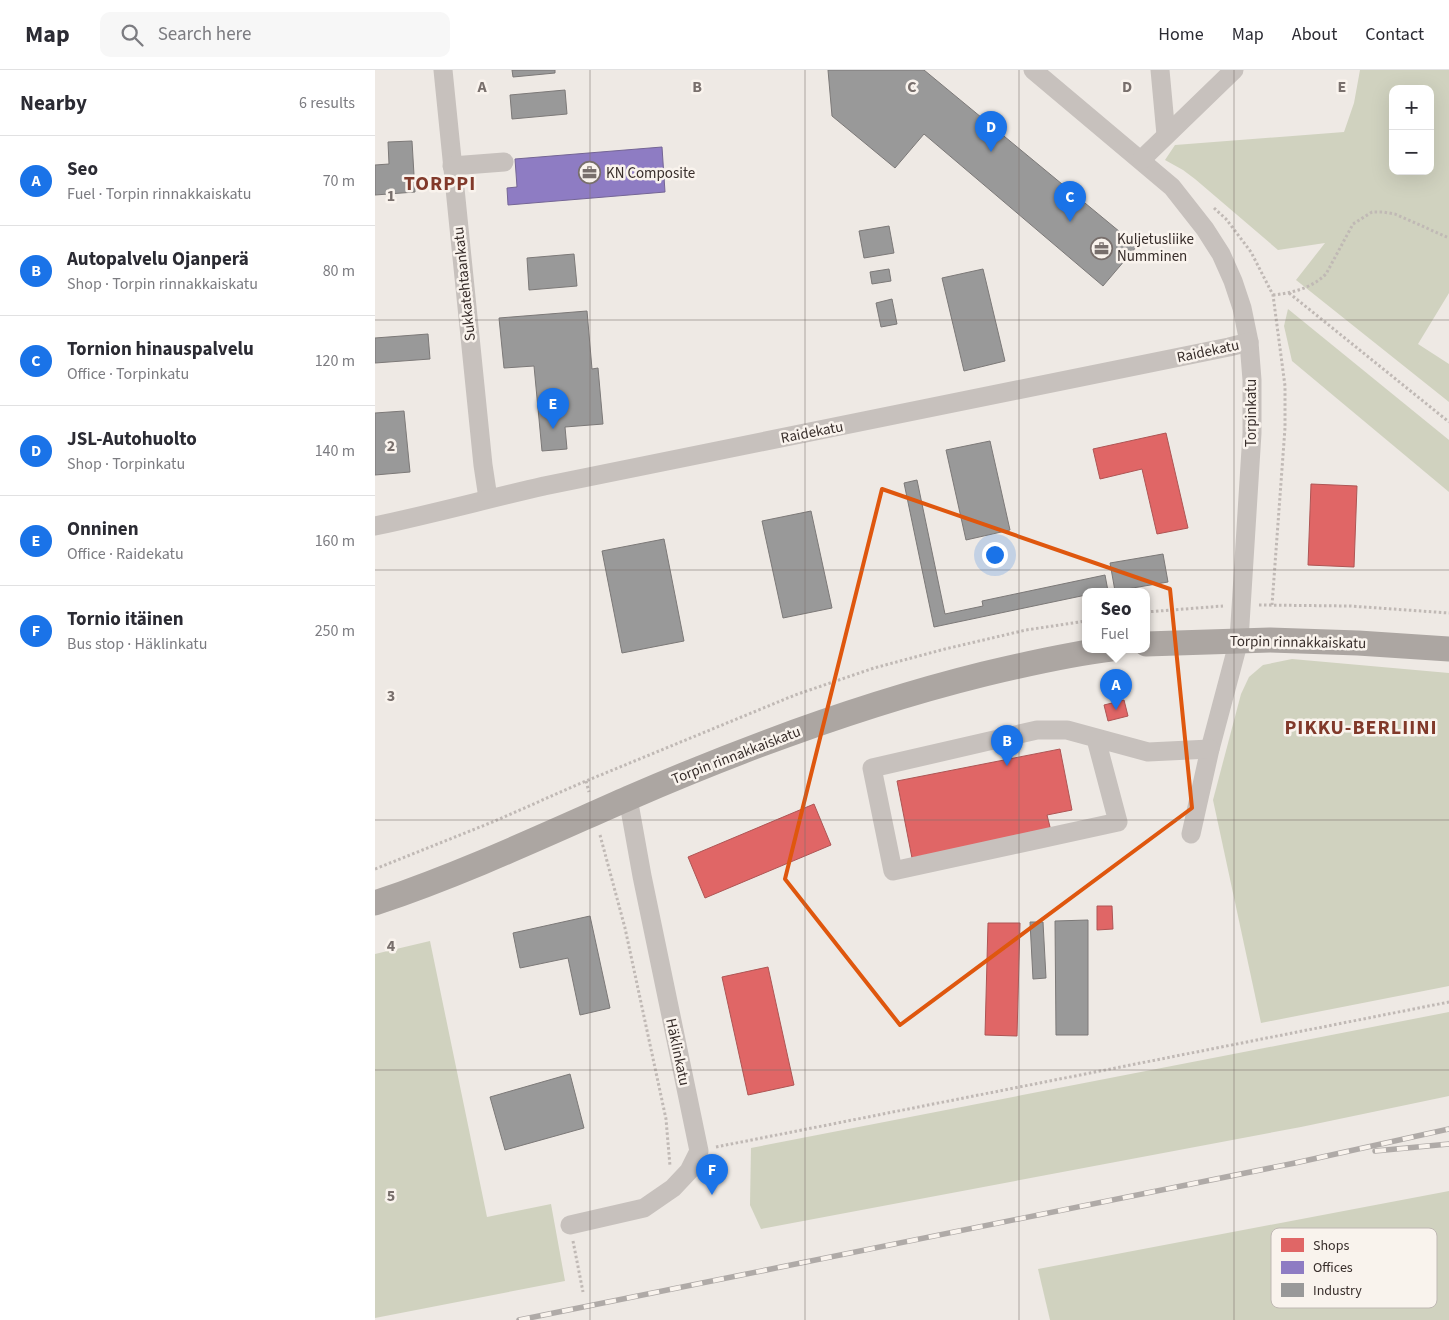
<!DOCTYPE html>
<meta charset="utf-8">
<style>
:root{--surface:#fff;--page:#f7f7f7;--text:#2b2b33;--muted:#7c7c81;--line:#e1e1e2;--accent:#1a73e8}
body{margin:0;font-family:"Source Sans 3",sans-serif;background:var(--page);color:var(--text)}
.controls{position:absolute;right:15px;top:15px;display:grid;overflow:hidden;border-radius:10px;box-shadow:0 5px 20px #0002}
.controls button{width:45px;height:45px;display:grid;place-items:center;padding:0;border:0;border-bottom:1px solid var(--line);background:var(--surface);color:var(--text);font:25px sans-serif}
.you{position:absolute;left:619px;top:484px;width:18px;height:18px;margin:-12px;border:4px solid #fff;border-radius:50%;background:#1a73e8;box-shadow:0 0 0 8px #1a73e833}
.badge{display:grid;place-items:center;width:32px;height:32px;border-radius:50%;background:var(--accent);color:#fff;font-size:16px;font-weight:700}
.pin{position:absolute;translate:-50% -41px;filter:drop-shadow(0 1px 2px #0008)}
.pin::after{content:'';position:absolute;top:26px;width:18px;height:15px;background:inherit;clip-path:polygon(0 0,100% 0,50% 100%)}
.popup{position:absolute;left:707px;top:518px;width:68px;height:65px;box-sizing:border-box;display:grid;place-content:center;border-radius:10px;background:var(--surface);filter:drop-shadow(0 1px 4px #0005);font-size:16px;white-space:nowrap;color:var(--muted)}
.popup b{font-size:19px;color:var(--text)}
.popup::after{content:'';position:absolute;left:50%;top:100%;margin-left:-10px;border:10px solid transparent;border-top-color:var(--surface)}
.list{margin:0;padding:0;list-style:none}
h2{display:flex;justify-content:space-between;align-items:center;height:65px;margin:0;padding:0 20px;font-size:21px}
h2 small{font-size:16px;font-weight:400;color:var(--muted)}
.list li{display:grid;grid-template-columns:32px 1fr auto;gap:15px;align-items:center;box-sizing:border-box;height:90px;padding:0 20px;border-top:1px solid var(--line)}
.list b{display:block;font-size:19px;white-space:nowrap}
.list p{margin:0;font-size:16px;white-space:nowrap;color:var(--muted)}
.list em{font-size:16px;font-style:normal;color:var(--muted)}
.icon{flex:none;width:28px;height:28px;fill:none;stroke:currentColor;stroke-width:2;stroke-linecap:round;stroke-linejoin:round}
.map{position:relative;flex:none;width:1074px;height:1250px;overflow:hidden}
header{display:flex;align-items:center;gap:30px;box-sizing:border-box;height:70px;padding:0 25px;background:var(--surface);border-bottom:1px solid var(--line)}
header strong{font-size:24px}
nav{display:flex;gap:28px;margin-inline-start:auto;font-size:18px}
.search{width:350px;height:45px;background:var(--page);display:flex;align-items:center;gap:12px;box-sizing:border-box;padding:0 18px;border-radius:10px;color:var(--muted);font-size:19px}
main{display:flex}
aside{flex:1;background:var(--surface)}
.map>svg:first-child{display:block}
</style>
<header>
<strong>Map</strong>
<div class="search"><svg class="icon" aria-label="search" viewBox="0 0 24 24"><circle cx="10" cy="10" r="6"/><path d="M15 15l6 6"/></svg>Search here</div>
<nav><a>Home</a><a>Map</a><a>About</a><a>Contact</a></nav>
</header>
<main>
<aside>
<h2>Nearby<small>6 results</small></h2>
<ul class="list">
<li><span class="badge">A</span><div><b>Seo</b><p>Fuel · Torpin rinnakkaiskatu</p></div><em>70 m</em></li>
<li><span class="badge">B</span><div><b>Autopalvelu Ojanperä</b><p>Shop · Torpin rinnakkaiskatu</p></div><em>80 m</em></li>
<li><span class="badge">C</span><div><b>Tornion hinauspalvelu</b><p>Office · Torpinkatu</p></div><em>120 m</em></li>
<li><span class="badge">D</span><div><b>JSL-Autohuolto</b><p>Shop · Torpinkatu</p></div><em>140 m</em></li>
<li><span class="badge">E</span><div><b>Onninen</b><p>Office · Raidekatu</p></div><em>160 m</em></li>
<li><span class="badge">F</span><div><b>Tornio itäinen</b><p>Bus stop · Häklinkatu</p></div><em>250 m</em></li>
</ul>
</aside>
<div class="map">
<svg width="1074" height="1250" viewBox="0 0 1074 1250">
<rect width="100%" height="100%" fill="#eee9e4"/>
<!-- green -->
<g fill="#d0d2bf" fill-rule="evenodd">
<path d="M 985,0 L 1074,0 L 1074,223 L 1043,274 L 1074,294 L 1074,332 L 921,210 L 950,173 L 903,180 L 820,109 L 808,100 L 790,90 L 800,75 L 969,62 L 979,33 ZM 1018,19 L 1055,19 L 1055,101 L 1018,101 Z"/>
<path d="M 913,239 L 1074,370 L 1074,422 L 917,291 L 909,256 Z"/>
<path d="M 917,589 L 1074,603 L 1074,916 L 886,953 L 838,730 L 866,624 L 874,607 L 888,595 Z"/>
<path d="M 55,871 L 112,1147 L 176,1134 L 190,1211 L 0,1248 L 0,884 Z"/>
<path d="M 1074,942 L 1074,1026 L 926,1057 L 386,1159 L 375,1135 L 376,1078 Z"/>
<path d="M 1074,1121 L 1074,1250 L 675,1250 L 663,1199 Z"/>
</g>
<!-- shops -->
<g fill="#e06666" stroke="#ae5554">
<path d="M 791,363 L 813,458 L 782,464 L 767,399 L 725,409 L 718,379 Z"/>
<path d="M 936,414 L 982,416 L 979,497 L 933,495 Z"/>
<path d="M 749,630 L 753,646 L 733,651 L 729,635 Z"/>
<path d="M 685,679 L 697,740 L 672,745 L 676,761 L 537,788 L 522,711 Z"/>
<path d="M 439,734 L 456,775 L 330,828 L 313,787 Z"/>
<path d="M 722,836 L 737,836 L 738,859 L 722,860 Z"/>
<path d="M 613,853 L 645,853 L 642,966 L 610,965 Z"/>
<path d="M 393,897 L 419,1015 L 373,1025 L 347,907 Z"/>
</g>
<!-- offices -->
<path fill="#8e7cc3" stroke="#746595" d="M 287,77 L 290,122 L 133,135 L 132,118 L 142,117 L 140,89 Z"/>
<!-- industry -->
<g fill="#999" stroke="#7c7978">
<path d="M 137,0 L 180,0 L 180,3 L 138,7 Z"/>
<path d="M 453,0 L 549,0 L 762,176 L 728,216 L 549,64 L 520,98 L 457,46 Z"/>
<path d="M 190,20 L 192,44 L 137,49 L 135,25 Z"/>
<path d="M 37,71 L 40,122 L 0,125 L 0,95 L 14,94 L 13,72 Z"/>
<path d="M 514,156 L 519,183 L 489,188 L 484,161 Z"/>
<path d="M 199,184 L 202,216 L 154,220 L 152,188 Z"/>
<path d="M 514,199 L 516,211 L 497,214 L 495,202 Z"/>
<path d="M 608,199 L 630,291 L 589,301 L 567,208 Z"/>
<path d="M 517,229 L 522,254 L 506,257 L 501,233 Z"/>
<path d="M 212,241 L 217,299 L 223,298 L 228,354 L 190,357 L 192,379 L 167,381 L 159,296 L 129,298 L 124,248 Z"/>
<path d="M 53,264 L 55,289 L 0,293 L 0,268 Z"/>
<path d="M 29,341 L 35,402 L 0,405 L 0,343 Z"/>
<path d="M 615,371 L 635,460 L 591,470 L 571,380 Z"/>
<path d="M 542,410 L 570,544 L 608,536 L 607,531 L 730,505 L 733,521 L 711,521 L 711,525 L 559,557 L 529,413 Z"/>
<path d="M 436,441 L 457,538 L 408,548 L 387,451 Z"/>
<path d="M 289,469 L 309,571 L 247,583 L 227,481 Z"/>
<path d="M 788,484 L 793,512 L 740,521 L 735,493 Z"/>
<path d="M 215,846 L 235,938 L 205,945 L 193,888 L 145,898 L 138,863 Z"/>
<path d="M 713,850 L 713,965 L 681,965 L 680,851 Z"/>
<path d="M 655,852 L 668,852 L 671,908 L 658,909 Z"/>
<path d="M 195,1004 L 209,1058 L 130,1080 L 115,1027 Z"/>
</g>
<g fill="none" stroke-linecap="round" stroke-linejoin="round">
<!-- path -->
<g stroke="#c0b9b5" stroke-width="3" stroke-dasharray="2.5 2.5" stroke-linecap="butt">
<path d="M 839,138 L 851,149 L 876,182 L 898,225 L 910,316 L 910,358 L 897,535"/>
<path d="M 914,223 L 1074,352"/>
<path d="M 898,225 C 917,223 937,218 951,204 L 978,154 L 997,142 L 1008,142 L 1020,144 L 1074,168"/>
<path d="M 884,535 L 975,536 L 1074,543"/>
<path d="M 771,542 L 848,536"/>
<path d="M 211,711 L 214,722"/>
<path d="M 225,765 L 250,858 L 291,1049 L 295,1096"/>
<path d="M 0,799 L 115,753 L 211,711 L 420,625 L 499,598 L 570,579 L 651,560 L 711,551"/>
<path d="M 341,1077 L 1074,932"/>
<path d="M 198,1171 L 208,1222"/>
</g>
<!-- minor -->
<g stroke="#c7c1bd" stroke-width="19">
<path d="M 68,0 L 108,395 L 113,428"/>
<path d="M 658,0 L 797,117 L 830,159 L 846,184 L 858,211 L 867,238 L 874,272 L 877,310 L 877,363 L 864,570 L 835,679 L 816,764"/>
<path d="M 785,0 L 791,65"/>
<path d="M 766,90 L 859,0"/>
<path d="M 77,96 L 129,92"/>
<path d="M 0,456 C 57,444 112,429 169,416 L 854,277 L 874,272"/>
<path d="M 721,669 L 743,752 L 518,801 L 497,698 L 662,660 L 692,660 L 773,682 L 835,679"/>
<path d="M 195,1155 L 269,1138 L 298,1118 L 314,1101 L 324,1081 L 267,806 L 253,728"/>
</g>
<!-- major -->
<g stroke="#aca6a2" stroke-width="25">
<path d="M 771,574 L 895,570 L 983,573 L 1074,579"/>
<path d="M 0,833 C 87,804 170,765 254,728 C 369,678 488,634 609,604 C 651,594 694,584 736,579"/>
</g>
<defs>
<g id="rail">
<path d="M 1000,1081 L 1074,1074"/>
<path d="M 144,1250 L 920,1093 L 1074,1059"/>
</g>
</defs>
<!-- rail casing -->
<use href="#rail" stroke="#afaaa7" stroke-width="5.5"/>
<!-- rail -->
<use href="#rail" stroke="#f9f3ed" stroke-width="4" stroke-dasharray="11" stroke-linecap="butt"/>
</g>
<!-- marked area -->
<path fill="none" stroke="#df570e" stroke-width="4" stroke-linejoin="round" d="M 507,419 L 795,519 L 817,738 L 525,955 L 410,809 Z"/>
<!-- grid -->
<path fill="none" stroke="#786f6c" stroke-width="1" stroke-opacity="0.55" d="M 215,0 L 215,1250M 430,0 L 430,1250M 644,0 L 644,1250M 859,0 L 859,1250M 0,250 L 1074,250M 0,500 L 1074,500M 0,750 L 1074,750M 0,1000 L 1074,1000"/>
<!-- icons -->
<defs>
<symbol id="office-ring" viewBox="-11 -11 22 22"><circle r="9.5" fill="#f9f3ed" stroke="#786f6c" stroke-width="1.5"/><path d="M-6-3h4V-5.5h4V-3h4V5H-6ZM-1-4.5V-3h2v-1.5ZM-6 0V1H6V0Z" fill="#786f6c"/></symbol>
</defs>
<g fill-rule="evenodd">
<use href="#office-ring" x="202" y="90" width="25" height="25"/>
<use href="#office-ring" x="714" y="166" width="25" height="25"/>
</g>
<g text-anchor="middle" stroke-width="5" stroke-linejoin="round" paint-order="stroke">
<!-- poi labels -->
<g font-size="15" fill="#382e2b" stroke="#f9f3ed" text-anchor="start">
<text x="231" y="108">KN Composite</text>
<text x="742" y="174">Kuljetusliike<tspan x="742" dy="17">Numminen</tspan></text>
</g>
<!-- street labels -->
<g font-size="15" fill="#382e2b" stroke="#f9f3ed">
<text transform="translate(89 214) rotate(-96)" y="5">Sukkatehtaankatu</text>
<text transform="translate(833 281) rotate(-12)" y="5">Raidekatu</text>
<text transform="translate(876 343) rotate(-90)" y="5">Torpinkatu</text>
<text transform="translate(437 362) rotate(-11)" y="5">Raidekatu</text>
<text transform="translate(923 572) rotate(1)" y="5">Torpin rinnakkaiskatu</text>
<text transform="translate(361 685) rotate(-21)" y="5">Torpin rinnakkaiskatu</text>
<text transform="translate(303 982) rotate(78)" y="5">Häklinkatu</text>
</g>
<!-- district labels -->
<g font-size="20" font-weight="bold" letter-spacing="1" fill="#81392a" stroke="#f9f3ed">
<text x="65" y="120">TORPPI</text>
<text x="986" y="664">PIKKU-BERLIINI</text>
</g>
</g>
<!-- legend -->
<rect x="896" y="1158" width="166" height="80" rx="8" fill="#f9f3ed" stroke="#bfb8b3" stroke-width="1"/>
<rect x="906" y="1168" width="23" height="14" fill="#e06666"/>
<rect x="906" y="1191" width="23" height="13" fill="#8e7cc3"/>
<rect x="906" y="1213" width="23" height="14" fill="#999"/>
<g font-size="14" fill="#382e2b">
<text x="938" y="1180">Shops</text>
<text x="938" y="1202">Offices</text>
<text x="938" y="1225">Industry</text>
</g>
<g font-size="16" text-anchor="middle" font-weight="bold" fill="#786f6c" stroke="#f9f3ed" stroke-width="5" stroke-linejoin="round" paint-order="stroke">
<text x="107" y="22">A</text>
<text x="322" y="22">B</text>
<text x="537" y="22">C</text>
<text x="752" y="22">D</text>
<text x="967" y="22">E</text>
<text x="16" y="131">1</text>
<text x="16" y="381">2</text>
<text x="16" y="631">3</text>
<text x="16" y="881">4</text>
<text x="16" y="1131">5</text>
</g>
</svg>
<div class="controls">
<button>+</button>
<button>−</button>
</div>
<div class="you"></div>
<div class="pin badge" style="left:741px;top:640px">A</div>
<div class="popup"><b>Seo</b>Fuel</div>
<div class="pin badge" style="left:632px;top:696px">B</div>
<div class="pin badge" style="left:695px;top:152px">C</div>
<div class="pin badge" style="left:616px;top:82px">D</div>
<div class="pin badge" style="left:178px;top:359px">E</div>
<div class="pin badge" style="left:337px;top:1125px">F</div>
</div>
</main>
